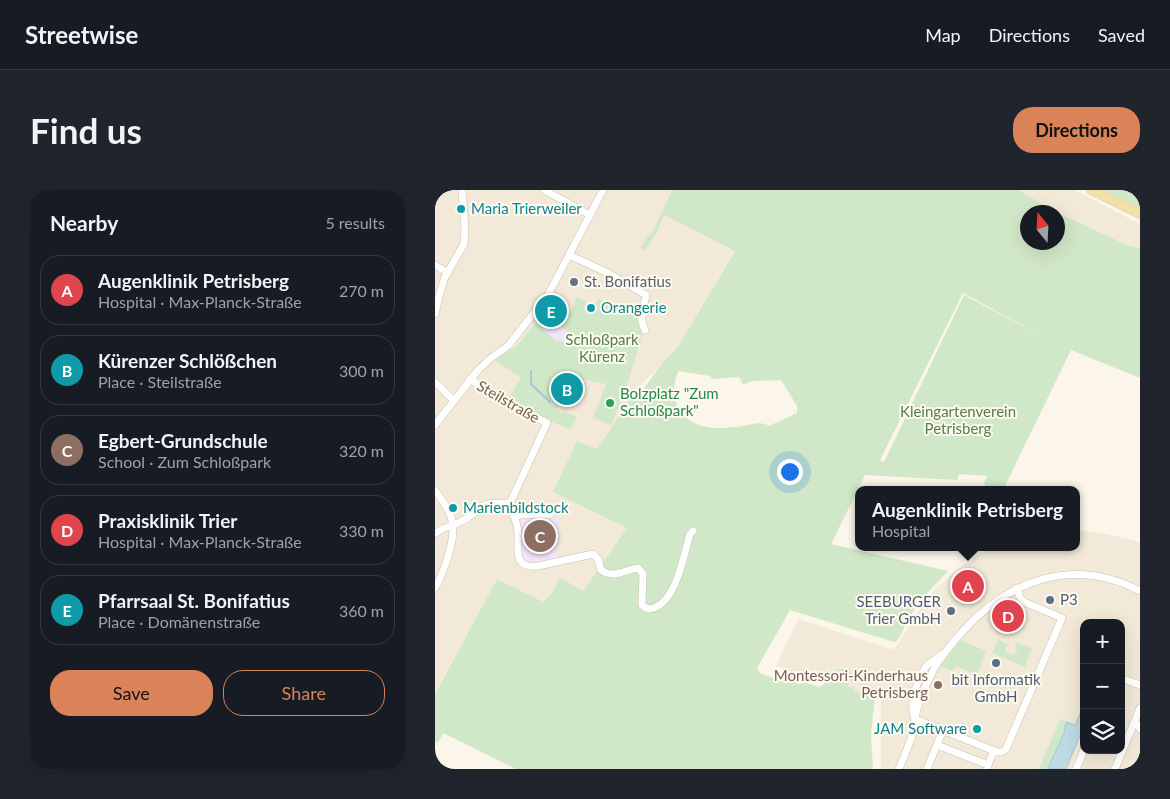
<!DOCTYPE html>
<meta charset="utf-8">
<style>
:root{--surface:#171b24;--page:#20242c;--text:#f1f3f6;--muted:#9ea1a6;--line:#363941;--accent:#db8358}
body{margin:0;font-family:Lato,sans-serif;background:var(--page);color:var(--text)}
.controls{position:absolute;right:15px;bottom:15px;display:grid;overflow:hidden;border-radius:10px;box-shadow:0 5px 20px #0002}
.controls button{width:45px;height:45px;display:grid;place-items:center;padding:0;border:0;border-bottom:1px solid var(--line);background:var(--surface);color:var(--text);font:25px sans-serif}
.compass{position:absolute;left:585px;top:15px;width:45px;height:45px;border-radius:50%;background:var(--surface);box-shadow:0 5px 20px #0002;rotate:342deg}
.you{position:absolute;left:354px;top:281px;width:18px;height:18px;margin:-12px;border:4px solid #fff;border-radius:50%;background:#1a73e8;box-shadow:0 0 0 8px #1a73e833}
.badge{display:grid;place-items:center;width:32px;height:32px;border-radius:50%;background:var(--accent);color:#fff;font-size:16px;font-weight:700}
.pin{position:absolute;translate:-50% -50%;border:2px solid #fff;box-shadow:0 1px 5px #0006}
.popup{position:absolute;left:420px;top:296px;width:225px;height:65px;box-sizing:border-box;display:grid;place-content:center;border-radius:10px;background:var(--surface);filter:drop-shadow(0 1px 4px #0005);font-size:16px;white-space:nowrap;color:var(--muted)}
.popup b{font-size:19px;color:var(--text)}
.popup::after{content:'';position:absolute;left:50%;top:100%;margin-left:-10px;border:10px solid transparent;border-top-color:var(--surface)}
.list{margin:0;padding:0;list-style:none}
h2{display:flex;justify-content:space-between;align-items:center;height:65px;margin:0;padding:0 20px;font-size:21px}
h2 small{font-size:16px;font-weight:400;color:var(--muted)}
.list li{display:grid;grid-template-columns:32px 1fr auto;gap:15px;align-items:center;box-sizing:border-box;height:70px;margin:0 10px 10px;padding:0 10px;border:1px solid var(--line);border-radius:20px}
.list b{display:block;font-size:19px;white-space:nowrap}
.list p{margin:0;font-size:16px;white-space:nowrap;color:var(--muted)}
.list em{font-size:16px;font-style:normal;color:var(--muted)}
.actions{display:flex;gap:10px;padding:15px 20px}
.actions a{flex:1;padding:11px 0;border:1px solid var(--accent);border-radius:20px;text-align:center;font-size:18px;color:var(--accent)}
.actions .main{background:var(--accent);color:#111}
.icon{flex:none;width:28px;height:28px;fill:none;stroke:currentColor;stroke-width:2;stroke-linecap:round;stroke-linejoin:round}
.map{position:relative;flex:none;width:705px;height:579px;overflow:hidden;border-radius:20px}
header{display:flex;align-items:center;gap:30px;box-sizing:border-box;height:70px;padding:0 25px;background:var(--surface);border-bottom:1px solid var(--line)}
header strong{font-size:24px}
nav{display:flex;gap:28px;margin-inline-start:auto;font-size:18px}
.intro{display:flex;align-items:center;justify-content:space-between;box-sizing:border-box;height:120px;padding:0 30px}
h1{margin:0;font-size:35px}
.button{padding:12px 22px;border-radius:20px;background:var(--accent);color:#111;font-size:18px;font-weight:700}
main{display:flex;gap:30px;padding:0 30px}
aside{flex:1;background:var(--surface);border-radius:20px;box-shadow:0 5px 20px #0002}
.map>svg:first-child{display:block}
</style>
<header>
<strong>Streetwise</strong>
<nav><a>Map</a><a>Directions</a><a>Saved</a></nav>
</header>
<div class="intro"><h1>Find us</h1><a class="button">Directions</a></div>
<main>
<aside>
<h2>Nearby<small>5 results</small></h2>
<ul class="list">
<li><span class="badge" style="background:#e0444e">A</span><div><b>Augenklinik Petrisberg</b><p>Hospital · Max-Planck-Straße</p></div><em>270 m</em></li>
<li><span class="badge" style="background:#0f9aa8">B</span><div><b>Kürenzer Schlößchen</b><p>Place · Steilstraße</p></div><em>300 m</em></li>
<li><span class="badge" style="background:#8d6e63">C</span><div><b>Egbert-Grundschule</b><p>School · Zum Schloßpark</p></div><em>320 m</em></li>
<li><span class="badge" style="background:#e0444e">D</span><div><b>Praxisklinik Trier</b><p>Hospital · Max-Planck-Straße</p></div><em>330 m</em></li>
<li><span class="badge" style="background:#0f9aa8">E</span><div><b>Pfarrsaal St. Bonifatius</b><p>Place · Domänenstraße</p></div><em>360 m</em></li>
</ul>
<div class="actions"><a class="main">Save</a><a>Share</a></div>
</aside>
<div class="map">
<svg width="705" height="579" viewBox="0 0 705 579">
<rect width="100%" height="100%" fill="#fbf6e9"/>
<!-- residential -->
<g fill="#f2e9d8" fill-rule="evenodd">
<path d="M 0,0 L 237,0 L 220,37 L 207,56 L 215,50 L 222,43 L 229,25 L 300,60 L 242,158 L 203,198 L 162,259 L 142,252 L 118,302 L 193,337 L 148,401 L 121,397 L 109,412 L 62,389 L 0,503 Z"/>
<path d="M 583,0 L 639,0 L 705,34 L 705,58 L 692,55 L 615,20 Z"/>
<path d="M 642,340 L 667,343 L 705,352 L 705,579 L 446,579 L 446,509 L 341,476 L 363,429 L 459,460 L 493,406 L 522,380 L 541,366 L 559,357 L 642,357 ZM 649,433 L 686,433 L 686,560 L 649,560 Z"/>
</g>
<!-- education -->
<g fill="#f3e5f7">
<path d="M 142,107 L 152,112 L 136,144 L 130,153 L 123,153 L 111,144 L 102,131 L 118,111 L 135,121 Z"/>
<path d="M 90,327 L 125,329 L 122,368 L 96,373 L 88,369 L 83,329 Z"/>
</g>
<!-- green -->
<g fill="#d1e8c8" fill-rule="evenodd">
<path d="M 237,0 L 583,0 L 621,22 L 592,22 L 592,52 L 622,52 L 623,23 L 692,55 L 705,58 L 705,188 L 636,160 L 568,300 L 554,300 L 549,294 L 552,286 L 524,284 L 522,290 L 430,285 L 396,354 L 513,381 L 483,413 L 462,451 L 459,452 L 355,420 L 322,478 L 326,484 L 352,492 L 356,485 L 361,487 L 360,489 L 363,494 L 371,493 L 385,497 L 389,494 L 395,481 L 400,483 L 402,479 L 414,479 L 416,483 L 421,485 L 419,491 L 415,490 L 412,496 L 420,499 L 420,501 L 440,507 L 436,544 L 438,579 L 81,579 L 8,543 L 3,553 L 0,552 L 0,504 L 62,389 L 109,412 L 121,397 L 124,387 L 148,401 L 192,338 L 118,302 L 142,251 L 162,259 L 203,198 L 207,201 L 228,172 L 242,158 L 300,61 L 229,25 L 222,43 L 216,50 L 216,53 L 209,60 L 205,58 L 220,37 ZM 528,103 L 614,150 L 529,105 L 449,272 L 445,270 ZM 243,181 L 275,186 L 278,189 L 304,187 L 308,195 L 317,191 L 346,190 L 362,216 L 362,223 L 334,236 C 325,231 318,234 308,236 C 286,239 260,241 246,222 C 236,208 238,196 243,181 Z"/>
<path d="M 665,0 L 690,0 L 705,3 L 705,19 Z"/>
<path d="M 142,107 L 152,112 L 149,117 L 159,123 L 162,115 L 160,114 L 163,109 L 203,127 L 207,145 L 191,199 L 176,235 L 158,228 L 171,194 L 135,187 L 132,192 L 128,191 L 122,220 L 127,224 L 128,221 L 142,227 L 135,239 L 111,230 L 72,211 L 86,188 L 60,170 L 82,156 L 102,131 L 109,137 L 107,139 L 123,152 L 125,149 L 130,153 L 136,144 L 117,131 L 115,133 L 113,132 L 125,115 L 136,121 Z"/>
<path d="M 563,449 L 573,455 L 570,461 L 576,465 L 582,462 L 580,453 L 581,452 L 597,458 L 590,477 L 557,463 Z"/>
<path d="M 526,450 L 551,461 L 542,485 L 521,476 L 518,481 L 505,476 Z"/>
<path d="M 625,529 L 632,532 L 629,540 L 630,541 L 614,579 L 604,579 Z"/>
</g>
<!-- water -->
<path fill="#bedae3" stroke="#a5c8d4" d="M 649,514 L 649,536 L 631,579 L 614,579 L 613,578 L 630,541 L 629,540 L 632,532 L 640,535 Z"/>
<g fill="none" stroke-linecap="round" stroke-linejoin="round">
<!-- stream -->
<path stroke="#a5c8d4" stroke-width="2" d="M 96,181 L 96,194 L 115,212"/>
<defs>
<g id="minor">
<path d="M 109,0 L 155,25"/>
<path d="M 134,65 L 173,83 L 211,105 C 209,117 203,129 210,140"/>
<path d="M 0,75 L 13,83"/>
<path d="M 0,124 L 4,106 L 10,87 L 29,54 L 30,38 L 27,0"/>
<path d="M 0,192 L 18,210"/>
<path d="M 0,235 L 43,180 L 56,168 L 73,156 L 113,105 L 168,0"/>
<path d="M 0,300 C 5,308 13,317 16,327 C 23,345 9,382 0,398"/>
<path d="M 72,314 C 78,323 83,333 83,344 C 84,360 77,379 103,376 L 158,364 L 163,369 L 166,380 C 178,389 190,380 203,378 L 208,384 L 207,415 C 211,419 216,420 221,417 C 242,408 249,364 255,344 L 258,341"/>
<path d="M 79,326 L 90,324 L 112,325 L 126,318"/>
<path d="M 0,344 C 9,336 16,337 25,332 C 47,321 43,310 72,314 L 76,311 L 112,233 L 69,212 L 35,189"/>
<path d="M 686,488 L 705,495"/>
<path d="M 480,529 L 562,562 L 567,562 L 571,559 L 627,428 L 589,412 L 586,409 L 581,398"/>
<path d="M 480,529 C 474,512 481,493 490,478 C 494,472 501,469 506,465"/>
<path d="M 700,531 L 705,539"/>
<path d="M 502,555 L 553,575 L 552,579"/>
<path d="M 553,575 L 559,560"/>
<path d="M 464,579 C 469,566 475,553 479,540 C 480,536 479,532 480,529 C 482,512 492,493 499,479 C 506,465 517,454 527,442 C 574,390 638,366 705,401"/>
<path d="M 492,579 L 508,540"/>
<path d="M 641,579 L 649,560"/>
<path d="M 680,579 L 705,518"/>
</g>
<path id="major" d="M 656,0 L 705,24"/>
</defs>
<!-- minor casing -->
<use href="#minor" stroke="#ccbfaf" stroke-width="8"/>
<!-- major casing -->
<use href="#major" stroke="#d8d2cd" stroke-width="10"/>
<!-- minor -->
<use href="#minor" stroke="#fff" stroke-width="7"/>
<!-- major -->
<use href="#major" stroke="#f4e0a7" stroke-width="9"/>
</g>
<!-- markers -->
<g fill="#0f9aa8" stroke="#fefaef" stroke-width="2">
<circle cx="26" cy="19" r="5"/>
<circle cx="156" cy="118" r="5"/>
<circle cx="18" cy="318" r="5"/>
<circle cx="542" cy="539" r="5"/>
</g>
<circle fill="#6b7280" stroke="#fefaef" stroke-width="2" cx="139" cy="92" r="5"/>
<circle fill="#2e9e5b" stroke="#fefaef" stroke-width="2" cx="175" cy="213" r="5"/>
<g fill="#5c6f8a" stroke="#fefaef" stroke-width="2">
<circle cx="615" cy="410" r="5"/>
<circle cx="516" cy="421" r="5"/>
<circle cx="561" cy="473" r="5"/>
</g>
<circle fill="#8d6e63" stroke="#fefaef" stroke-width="2" cx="503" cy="495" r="5"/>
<g text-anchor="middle" stroke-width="4" stroke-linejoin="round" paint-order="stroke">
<!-- culture labels -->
<g font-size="15" fill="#0d838f" stroke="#fefaef" text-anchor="start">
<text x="36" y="24">Maria Trierweiler</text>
<text x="166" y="123">Orangerie</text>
<text x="28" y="323">Marienbildstock</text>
<text x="532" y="544" text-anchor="end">JAM Software</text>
</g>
<!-- worship labels -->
<g font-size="15" fill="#5b616d" stroke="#fefaef" text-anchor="start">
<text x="149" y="97">St. Bonifatius</text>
</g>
<!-- park labels -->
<g font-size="15" fill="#547e4a" stroke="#fefaef">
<text x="167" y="155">Schloßpark<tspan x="167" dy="17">Kürenz</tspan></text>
<text x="523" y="227">Kleingartenverein<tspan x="523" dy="17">Petrisberg</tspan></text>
</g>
<!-- leisure labels -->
<g font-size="15" fill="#27864d" stroke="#fefaef" text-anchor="start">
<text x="185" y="209">Bolzplatz "Zum<tspan x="185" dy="17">Schloßpark"</tspan></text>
</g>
<!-- street labels -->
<g font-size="15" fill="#74604e" stroke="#fefaef">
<text transform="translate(73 212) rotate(30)" y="5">Steilstraße</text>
</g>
<!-- service labels -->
<g font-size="15" fill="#4e5e75" stroke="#fefaef" text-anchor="start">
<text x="625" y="415">P3</text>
<text x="506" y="417" text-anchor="end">SEEBURGER<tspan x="506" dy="17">Trier GmbH</tspan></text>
<text x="561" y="495" text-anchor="middle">bit Informatik<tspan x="561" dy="17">GmbH</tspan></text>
</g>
<!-- education labels -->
<g font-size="15" fill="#785e54" stroke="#fefaef" text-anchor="end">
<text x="493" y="491">Montessori-Kinderhaus<tspan x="493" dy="17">Petrisberg</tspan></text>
</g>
</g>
</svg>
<div class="controls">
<button>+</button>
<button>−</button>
<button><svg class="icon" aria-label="layers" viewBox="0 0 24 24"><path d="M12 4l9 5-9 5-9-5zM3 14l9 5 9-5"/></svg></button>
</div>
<svg class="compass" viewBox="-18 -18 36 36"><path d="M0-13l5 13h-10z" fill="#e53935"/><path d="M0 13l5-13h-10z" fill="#9ea1a6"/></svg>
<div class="you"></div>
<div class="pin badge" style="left:533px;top:396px;background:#e0444e">A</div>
<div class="popup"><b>Augenklinik Petrisberg</b>Hospital</div>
<div class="pin badge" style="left:132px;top:199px;background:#0f9aa8">B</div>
<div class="pin badge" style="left:105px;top:346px;background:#8d6e63">C</div>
<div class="pin badge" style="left:573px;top:426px;background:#e0444e">D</div>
<div class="pin badge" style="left:116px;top:121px;background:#0f9aa8">E</div>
</div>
</main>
